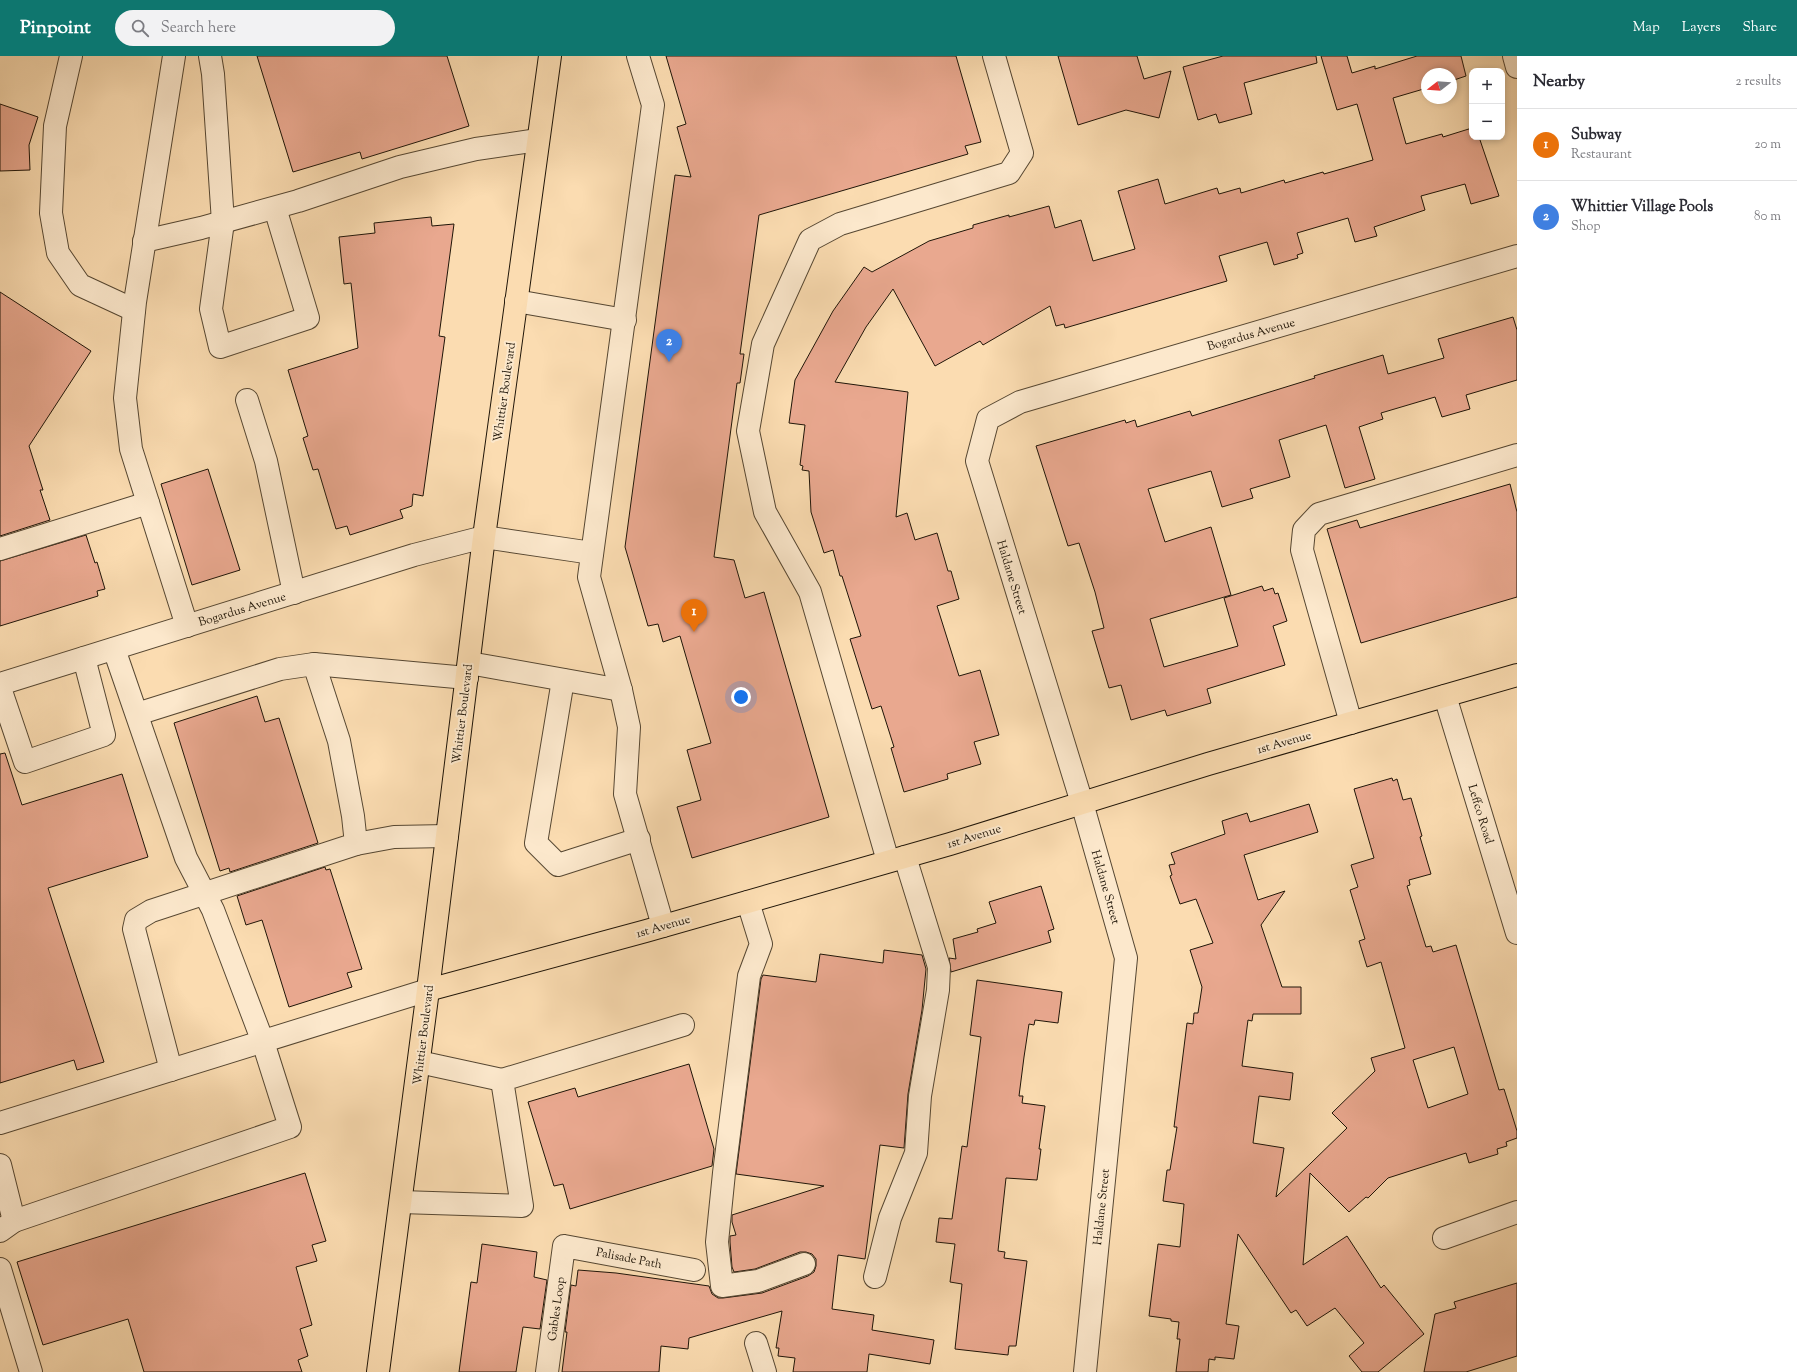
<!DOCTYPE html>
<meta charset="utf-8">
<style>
:root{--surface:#fff;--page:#f2f2f3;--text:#2b2b33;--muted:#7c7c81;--line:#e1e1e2;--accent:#0f766e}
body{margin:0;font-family:"Sorts Mill Goudy",serif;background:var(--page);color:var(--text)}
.controls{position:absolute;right:12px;top:12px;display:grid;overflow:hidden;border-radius:8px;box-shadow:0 2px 6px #0003}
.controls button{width:36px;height:36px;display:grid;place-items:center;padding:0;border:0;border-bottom:1px solid var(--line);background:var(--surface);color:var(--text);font:20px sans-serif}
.compass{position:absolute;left:1421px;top:12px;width:36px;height:36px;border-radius:50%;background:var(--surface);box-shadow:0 2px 6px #0003;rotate:253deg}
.you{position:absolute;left:741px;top:641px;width:14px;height:14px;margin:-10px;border:3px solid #fff;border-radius:50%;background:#1a73e8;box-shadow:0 0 0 6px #1a73e833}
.badge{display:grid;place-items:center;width:26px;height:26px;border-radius:50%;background:var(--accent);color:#fff;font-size:13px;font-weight:700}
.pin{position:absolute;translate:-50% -33px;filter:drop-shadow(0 1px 2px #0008)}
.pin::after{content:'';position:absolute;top:21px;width:14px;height:12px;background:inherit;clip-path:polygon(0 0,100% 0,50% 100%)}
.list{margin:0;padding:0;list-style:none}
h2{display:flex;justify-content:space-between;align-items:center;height:52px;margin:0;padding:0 16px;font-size:17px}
h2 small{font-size:13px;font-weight:400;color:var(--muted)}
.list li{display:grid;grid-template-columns:26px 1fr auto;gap:12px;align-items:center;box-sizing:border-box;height:72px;padding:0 16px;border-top:1px solid var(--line)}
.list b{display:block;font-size:15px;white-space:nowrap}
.list p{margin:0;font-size:13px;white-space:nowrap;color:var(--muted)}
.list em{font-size:13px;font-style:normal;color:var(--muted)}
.icon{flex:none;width:22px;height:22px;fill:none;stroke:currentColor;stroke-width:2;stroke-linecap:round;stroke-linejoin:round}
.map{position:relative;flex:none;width:1517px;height:1316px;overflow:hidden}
header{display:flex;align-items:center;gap:24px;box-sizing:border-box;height:56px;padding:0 20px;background:var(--accent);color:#fff}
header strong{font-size:19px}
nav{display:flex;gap:22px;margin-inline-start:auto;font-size:14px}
.search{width:280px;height:36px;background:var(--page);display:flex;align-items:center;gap:10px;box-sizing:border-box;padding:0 14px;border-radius:22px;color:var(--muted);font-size:15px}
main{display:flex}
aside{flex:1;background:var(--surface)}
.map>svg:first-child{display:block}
</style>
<header>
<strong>Pinpoint</strong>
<div class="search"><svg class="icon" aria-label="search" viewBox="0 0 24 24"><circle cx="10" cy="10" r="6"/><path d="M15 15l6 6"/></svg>Search here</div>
<nav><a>Map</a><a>Layers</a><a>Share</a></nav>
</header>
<main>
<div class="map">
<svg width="1517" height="1316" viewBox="0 0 1517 1316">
<rect width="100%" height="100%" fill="#fbdcb1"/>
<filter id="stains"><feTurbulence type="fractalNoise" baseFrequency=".005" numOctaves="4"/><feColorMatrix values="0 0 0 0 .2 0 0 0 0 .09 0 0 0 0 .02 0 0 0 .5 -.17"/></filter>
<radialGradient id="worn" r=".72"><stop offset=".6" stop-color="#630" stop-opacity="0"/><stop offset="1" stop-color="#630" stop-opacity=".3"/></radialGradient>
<!-- building -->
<g fill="#e9a88f" stroke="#1f1508" fill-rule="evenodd">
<path d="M 257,0 L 447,0 L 469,70 L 362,103 L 360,96 L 293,116 Z"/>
<path d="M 666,0 L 956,0 L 981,86 L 965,90 L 968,98 L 759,159 L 740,298 L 744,298 L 740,327 L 737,327 L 714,501 L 734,504 L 745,542 L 764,536 L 829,761 L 692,802 L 677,751 L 701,744 L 687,694 L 711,687 L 680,580 L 663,586 L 658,568 L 648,570 L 625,491 L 675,119 L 691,121 L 677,71 L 686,68 Z"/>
<path d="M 1058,0 L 1137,0 L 1144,23 L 1171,15 L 1159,62 L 1126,54 L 1078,69 Z"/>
<path d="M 1223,0 L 1316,0 L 1317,7 L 1244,27 L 1252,58 L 1219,67 L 1216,58 L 1198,64 L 1183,11 Z"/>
<path d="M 1321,0 L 1347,0 L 1352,17 L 1375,10 L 1375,13 L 1417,0 L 1461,0 L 1466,20 L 1451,25 L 1451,18 L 1427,18 L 1427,32 L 1393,42 L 1406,88 L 1442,78 L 1443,81 L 1472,72 L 1472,81 L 1479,81 L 1499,140 L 1471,148 L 1465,128 L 1421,140 L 1425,154 L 1374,171 L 1377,180 L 1355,186 L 1348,162 L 1297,177 L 1303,197 L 1297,199 L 1298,202 L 1274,209 L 1267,186 L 1219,200 L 1227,225 L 1065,272 L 1064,268 L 1056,270 L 1050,250 L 983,289 L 980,285 L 935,310 L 893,233 L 866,271 L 835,326 L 908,336 L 896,461 L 907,457 L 915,484 L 937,477 L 948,515 L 951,515 L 959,543 L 937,550 L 959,620 L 980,614 L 999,679 L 974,686 L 981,708 L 947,718 L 948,723 L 904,736 L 891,692 L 894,691 L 881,650 L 872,653 L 850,583 L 861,580 L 842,520 L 840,520 L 833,494 L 824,497 L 811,456 L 809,415 L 802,414 L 803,410 L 800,409 L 805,369 L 789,367 L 795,324 L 833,255 L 864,211 L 872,216 L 929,185 L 973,172 L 973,169 L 1009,159 L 1009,161 L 1049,150 L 1055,172 L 1081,164 L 1093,205 L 1135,193 L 1118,135 L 1158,123 L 1165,148 L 1217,132 L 1219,138 L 1240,132 L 1241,137 L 1284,124 L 1285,127 L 1323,116 L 1324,118 L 1373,104 L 1357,48 L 1337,54 Z"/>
<path d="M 0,48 L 38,61 L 29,89 L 30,114 L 0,115 Z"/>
<path d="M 431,161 L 432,170 L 454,168 L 439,280 L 445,281 L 423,440 L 413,438 L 412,450 L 400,454 L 403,462 L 350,479 L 347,470 L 336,473 L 318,413 L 313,414 L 303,382 L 308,380 L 288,314 L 358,292 L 351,227 L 344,228 L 339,181 L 375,177 L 374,167 Z"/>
<path d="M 0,236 L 91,295 L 29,390 L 43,434 L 40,434 L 50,464 L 0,480 Z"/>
<path d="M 1513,261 L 1517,274 L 1517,324 L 1466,339 L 1470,353 L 1442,361 L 1435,341 L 1381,357 L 1383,363 L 1359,371 L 1375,423 L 1345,432 L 1326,369 L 1279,384 L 1290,421 L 1250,433 L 1253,442 L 1222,451 L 1211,415 L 1148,433 L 1165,486 L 1211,471 L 1231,539 L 1150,563 L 1164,611 L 1238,590 L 1224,542 L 1262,530 L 1264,535 L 1273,532 L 1275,538 L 1278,537 L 1287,565 L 1273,570 L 1285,609 L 1207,633 L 1211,647 L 1167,660 L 1165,654 L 1131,664 L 1121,629 L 1109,632 L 1092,575 L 1104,572 L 1095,536 L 1079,487 L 1068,490 L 1036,390 L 1125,364 L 1126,367 L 1135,364 L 1137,371 L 1190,355 L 1192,360 L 1315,322 L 1314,320 L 1383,299 L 1388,318 L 1444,302 L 1438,283 Z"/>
<path d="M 208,413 L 240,514 L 192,529 L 161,428 Z"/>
<path d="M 1510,428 L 1517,456 L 1517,541 L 1361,587 L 1327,473 L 1357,464 L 1360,472 Z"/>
<path d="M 86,479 L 95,507 L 97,506 L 105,533 L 97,535 L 98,540 L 0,570 L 0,505 Z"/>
<path d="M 257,640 L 265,666 L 279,662 L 318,787 L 230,816 L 229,812 L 220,815 L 174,667 Z"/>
<path d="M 5,697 L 22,749 L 122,718 L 148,801 L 48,832 L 104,1006 L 77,1014 L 74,1004 L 0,1027 L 0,698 Z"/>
<path d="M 1392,722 L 1393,725 L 1397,723 L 1403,744 L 1411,742 L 1422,780 L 1420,781 L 1431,818 L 1409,824 L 1410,829 L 1407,830 L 1426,891 L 1431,890 L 1433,896 L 1456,889 L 1499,1034 L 1504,1033 L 1517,1075 L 1517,1082 L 1506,1086 L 1507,1090 L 1497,1093 L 1498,1098 L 1469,1107 L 1466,1097 L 1388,1122 L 1368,1142 L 1366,1141 L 1349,1156 L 1310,1117 L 1303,1209 L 1347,1180 L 1381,1232 L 1384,1229 L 1424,1278 L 1378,1316 L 1362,1316 L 1349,1300 L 1364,1287 L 1335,1252 L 1307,1270 L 1296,1254 L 1291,1257 L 1238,1178 L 1226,1268 L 1239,1270 L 1234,1303 L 1215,1301 L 1215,1304 L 1209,1303 L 1208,1316 L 1176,1316 L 1180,1283 L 1177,1283 L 1179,1266 L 1171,1265 L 1171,1263 L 1149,1260 L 1158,1188 L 1180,1191 L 1184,1148 L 1163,1145 L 1167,1114 L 1170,1114 L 1177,1071 L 1174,1071 L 1187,967 L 1193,968 L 1194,957 L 1198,957 L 1202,931 L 1190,894 L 1213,887 L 1196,843 L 1180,848 L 1170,820 L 1172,819 L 1169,809 L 1175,808 L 1171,797 L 1225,778 L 1222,765 L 1247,757 L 1250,766 L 1309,748 L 1318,776 L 1244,799 L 1258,844 L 1285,835 L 1261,869 L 1282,931 L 1301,931 L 1301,958 L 1253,958 L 1252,965 L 1248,964 L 1242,1010 L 1293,1017 L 1290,1044 L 1259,1040 L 1253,1087 L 1284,1092 L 1276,1141 L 1347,1072 L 1332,1057 L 1375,1015 L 1371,1002 L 1405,992 L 1381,906 L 1367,911 L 1359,885 L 1365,883 L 1350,834 L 1358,831 L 1351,809 L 1374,802 L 1354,733 ZM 1454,991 L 1468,1038 L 1428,1052 L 1413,1004 Z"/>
<path d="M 325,811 L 326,814 L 330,813 L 362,913 L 347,917 L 352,931 L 289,951 L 262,864 L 246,869 L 237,840 Z"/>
<path d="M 1041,830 L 1054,873 L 1048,875 L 1051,886 L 951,916 L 949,902 L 956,903 L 953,883 L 978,876 L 977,873 L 996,867 L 989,846 Z"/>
<path d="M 884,894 L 922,899 L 926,913 L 922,954 L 908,1038 L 904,1092 L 880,1089 L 865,1203 L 838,1199 L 832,1253 L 874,1259 L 872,1274 L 934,1284 L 930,1308 L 869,1298 L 867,1316 L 793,1316 L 795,1302 L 778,1300 L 779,1292 L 776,1292 L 782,1255 L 689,1282 L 688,1293 L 661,1290 L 659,1316 L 562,1316 L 567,1276 L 565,1276 L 571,1229 L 576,1230 L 578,1214 L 616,1217 L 709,1230 L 712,1238 L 718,1242 L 723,1242 L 762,1237 L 808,1220 L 814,1216 L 816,1210 L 816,1203 L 812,1198 L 806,1196 L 800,1196 L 755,1213 L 734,1216 L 732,1211 L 730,1186 L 730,1180 L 736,1179 L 732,1166 L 732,1159 L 824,1130 L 736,1118 L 761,923 L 763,919 L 816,926 L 820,898 L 883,907 Z"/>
<path d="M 977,924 L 1062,936 L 1058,967 L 1035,964 L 1034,969 L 1029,968 L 1024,1001 L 1019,1040 L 1023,1040 L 1022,1047 L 1045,1050 L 1039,1093 L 1041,1093 L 1037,1124 L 1006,1122 L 998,1195 L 1005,1196 L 1004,1202 L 1027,1205 L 1016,1290 L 1009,1290 L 1008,1299 L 955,1293 L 962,1228 L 950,1226 L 955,1188 L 936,1186 L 939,1162 L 952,1163 L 962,1090 L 967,1091 L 981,981 L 970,979 Z"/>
<path d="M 689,1008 L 714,1093 L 712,1110 L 570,1153 L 563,1128 L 554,1130 L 528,1046 L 575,1032 L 578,1041 Z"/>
<path d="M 305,1117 L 326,1185 L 312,1189 L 317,1205 L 296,1211 L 312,1269 L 300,1273 L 308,1300 L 298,1304 L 302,1316 L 144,1316 L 128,1263 L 43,1289 L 17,1206 Z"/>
<path d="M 482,1188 L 537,1196 L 534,1221 L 547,1224 L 540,1273 L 523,1271 L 516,1316 L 459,1316 L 471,1226 L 477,1227 Z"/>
<path d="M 1517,1227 L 1517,1300 L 1466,1316 L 1424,1316 L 1435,1258 L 1456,1252 L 1454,1246 Z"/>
</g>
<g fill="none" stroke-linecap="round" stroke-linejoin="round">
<defs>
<g id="minor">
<path d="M 71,0 L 55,70 L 51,157 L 58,197 L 80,229 L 134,254"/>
<path d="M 174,0 L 135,246 L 125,342 L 131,393 L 187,570"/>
<path d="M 210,0 L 213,18 L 223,166 L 211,253 L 220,291 L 308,262 L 275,152"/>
<path d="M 638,0 L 653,49 L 589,521 L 621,634 L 629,671 L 625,738 L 663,870"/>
<path d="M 1514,0 L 1517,11"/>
<path d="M 144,185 L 201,172 L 298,145 L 400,111 L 476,93 L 538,84"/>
<path d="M 516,245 L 625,264"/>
<path d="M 247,344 L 266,405 L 294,537"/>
<path d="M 0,493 L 148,447"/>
<path d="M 469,607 L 621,634"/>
<path d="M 314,608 L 467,622"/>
<path d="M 563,624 L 536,787 L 558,809 L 639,783"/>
<path d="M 0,628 L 414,499 L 484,481 L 592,497"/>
<path d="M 0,632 L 25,706 L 104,679 L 84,602"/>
<path d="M 1445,640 L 1517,877"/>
<path d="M 137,658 L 280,613 L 314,608 L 339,685 L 353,760 L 356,788 L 151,855 L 136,864 L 134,873 L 171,1014"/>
<path d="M 1351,667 L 1302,494 L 1304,474 L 1319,458 L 1517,399"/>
<path d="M 356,788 L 394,781 L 447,780"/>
<path d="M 888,805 L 810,536 L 765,456 L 748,375 L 763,288 L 810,184 L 840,168 L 1009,117 L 1022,97 L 994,0"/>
<path d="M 748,846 L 761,888 L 749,920 L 724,1117 L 717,1186 L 722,1230 L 758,1225 L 804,1208"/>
<path d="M 419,1006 L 502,1024"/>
<path d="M 0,1067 L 428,934"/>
<path d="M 0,1109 L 14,1165 L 0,1175"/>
<path d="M 401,1146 L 522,1150 L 502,1024 L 683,969"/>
<path d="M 14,1165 L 290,1071 L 263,986 L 213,854 L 186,802 L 114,593"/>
<path d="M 1444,1182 L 1517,1156"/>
<path d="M 0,1213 L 31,1316"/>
<path d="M 875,1221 L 890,1162 L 916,1097 L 920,1040 L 938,934 L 939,911 L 905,801"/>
<path d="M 756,1287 L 765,1316"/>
<path d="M 547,1316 L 564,1190 L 694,1214"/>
<path d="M 1085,1316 L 1126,902 L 1082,747 L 977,405 L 988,363 L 1020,346 L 1517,200"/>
</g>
<g id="major">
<path d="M 428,934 L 646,875 L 950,788 L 1208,708 L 1517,619"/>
<path d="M 378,1316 L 428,934 L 484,481 L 550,0"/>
</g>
</defs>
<!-- minor casing -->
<use href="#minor" stroke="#564732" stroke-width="24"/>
<!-- major casing -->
<use href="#major" stroke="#1f1508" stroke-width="24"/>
<!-- minor -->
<use href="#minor" stroke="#fce8cc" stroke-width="22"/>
<!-- major -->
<use href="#major" stroke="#fbdcb1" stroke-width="22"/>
</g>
<g text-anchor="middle" stroke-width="4" stroke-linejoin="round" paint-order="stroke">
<!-- street labels -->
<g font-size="12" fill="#1f1508" stroke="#fce8cc">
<text transform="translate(1251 278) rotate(-16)" y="4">Bogardus Avenue</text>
<text transform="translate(504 336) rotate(-82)" y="4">Whittier Boulevard</text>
<text transform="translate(1012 521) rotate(73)" y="4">Haldane Street</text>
<text transform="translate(242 553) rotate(-17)" y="4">Bogardus Avenue</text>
<text transform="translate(462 658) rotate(-83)" y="4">Whittier Boulevard</text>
<text transform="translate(1284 686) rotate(-16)" y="4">1st Avenue</text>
<text transform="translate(1481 758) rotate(73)" y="4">Leffco Road</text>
<text transform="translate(974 780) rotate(-17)" y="4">1st Avenue</text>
<text transform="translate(1106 831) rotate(74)" y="4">Haldane Street</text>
<text transform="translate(663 870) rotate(-16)" y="4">1st Avenue</text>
<text transform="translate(423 979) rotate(-83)" y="4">Whittier Boulevard</text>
<text transform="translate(1101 1151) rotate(-84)" y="4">Haldane Street</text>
<text transform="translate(629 1202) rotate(11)" y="4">Palisade Path</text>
<text transform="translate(556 1253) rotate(-82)" y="4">Gables Loop</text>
</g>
</g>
<rect width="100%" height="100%" filter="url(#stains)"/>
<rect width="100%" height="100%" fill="url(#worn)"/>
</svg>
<div class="controls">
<button>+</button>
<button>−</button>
</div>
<svg class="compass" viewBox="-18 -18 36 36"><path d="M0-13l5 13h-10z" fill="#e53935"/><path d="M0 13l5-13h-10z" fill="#7c7c81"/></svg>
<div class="you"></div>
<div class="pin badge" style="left:694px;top:576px;background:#e8710a">1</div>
<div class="pin badge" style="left:669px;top:306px;background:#3f7fe0">2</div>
</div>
<aside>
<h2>Nearby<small>2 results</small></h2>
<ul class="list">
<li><span class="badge" style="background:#e8710a">1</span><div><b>Subway</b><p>Restaurant</p></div><em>20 m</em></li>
<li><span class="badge" style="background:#3f7fe0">2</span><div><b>Whittier Village Pools</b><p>Shop</p></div><em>80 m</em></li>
</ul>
</aside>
</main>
